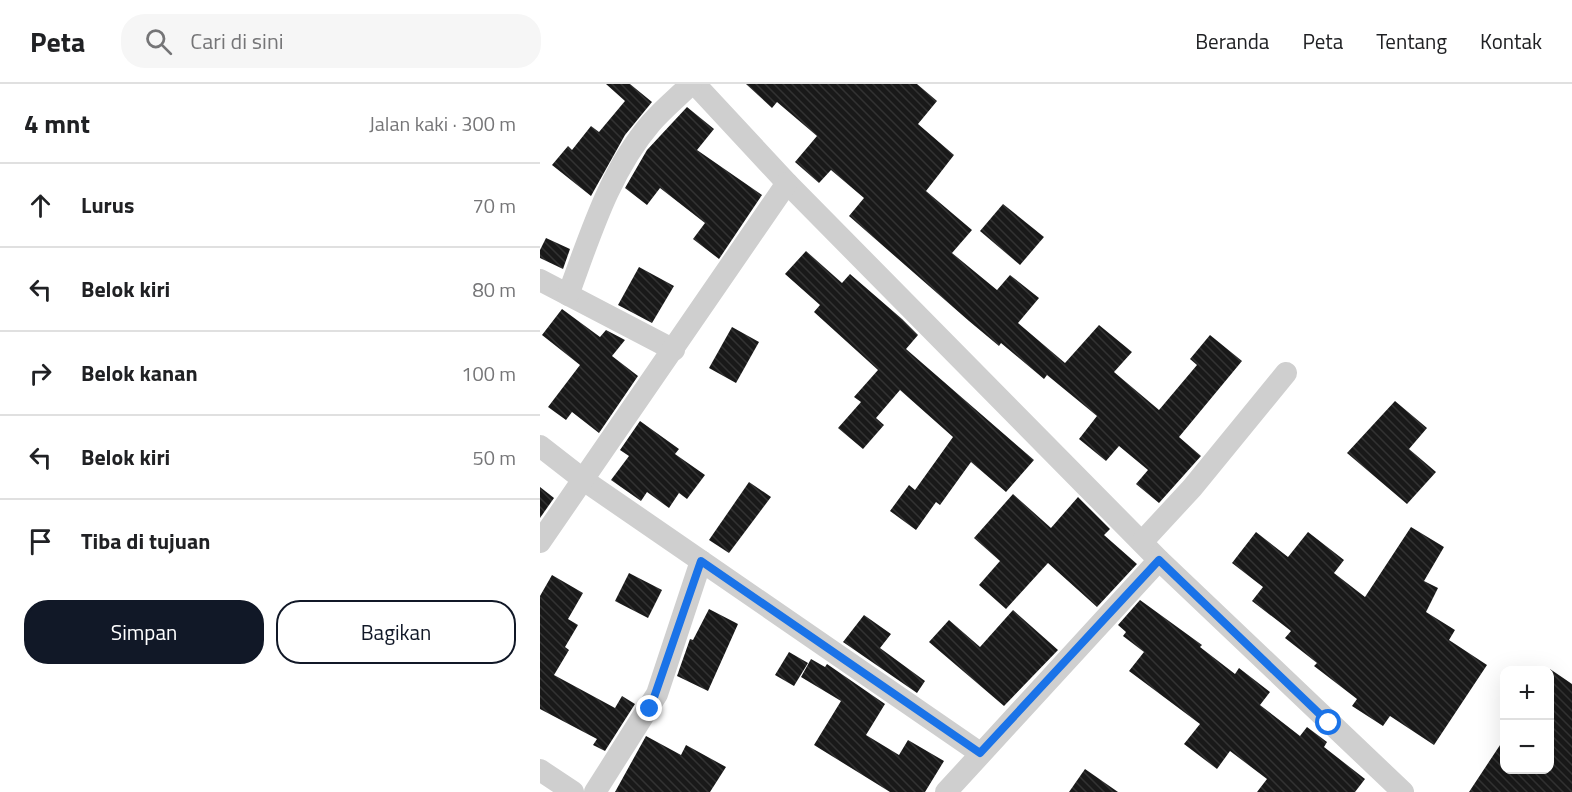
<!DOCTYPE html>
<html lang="id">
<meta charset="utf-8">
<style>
:root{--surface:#fff;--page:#f6f6f6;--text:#202124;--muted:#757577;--line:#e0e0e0;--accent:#111827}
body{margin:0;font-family:"Titillium Web",sans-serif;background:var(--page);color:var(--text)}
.controls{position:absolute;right:18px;bottom:18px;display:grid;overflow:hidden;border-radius:12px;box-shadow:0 6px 24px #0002}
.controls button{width:54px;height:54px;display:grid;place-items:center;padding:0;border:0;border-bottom:2px solid var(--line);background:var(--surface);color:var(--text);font:30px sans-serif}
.stop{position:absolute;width:18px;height:18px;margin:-14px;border:4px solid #1a73e8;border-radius:50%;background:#fff}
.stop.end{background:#1a73e8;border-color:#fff;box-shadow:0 2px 6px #0008}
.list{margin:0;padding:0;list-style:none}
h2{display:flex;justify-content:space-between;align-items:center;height:78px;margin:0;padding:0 24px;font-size:26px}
h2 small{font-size:20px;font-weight:400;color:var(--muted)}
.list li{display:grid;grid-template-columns:39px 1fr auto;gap:18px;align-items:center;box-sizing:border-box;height:84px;padding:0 24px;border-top:2px solid var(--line)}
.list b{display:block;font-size:22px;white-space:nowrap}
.list em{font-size:20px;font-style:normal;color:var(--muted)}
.actions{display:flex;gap:12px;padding:18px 24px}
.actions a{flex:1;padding:14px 0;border:2px solid var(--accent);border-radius:24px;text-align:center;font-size:21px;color:var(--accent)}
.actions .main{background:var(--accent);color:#fff}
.icon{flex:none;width:33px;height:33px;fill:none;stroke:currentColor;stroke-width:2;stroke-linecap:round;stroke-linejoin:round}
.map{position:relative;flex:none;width:1032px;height:708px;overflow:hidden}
header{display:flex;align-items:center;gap:36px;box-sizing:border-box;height:84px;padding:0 30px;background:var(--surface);border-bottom:2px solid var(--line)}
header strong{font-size:28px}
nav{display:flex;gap:33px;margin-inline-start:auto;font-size:21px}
.search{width:420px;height:54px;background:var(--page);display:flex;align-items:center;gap:15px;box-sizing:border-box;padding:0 21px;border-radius:24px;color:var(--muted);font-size:22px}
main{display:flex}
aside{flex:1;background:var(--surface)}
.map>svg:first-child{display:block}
</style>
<header>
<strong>Peta</strong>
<div class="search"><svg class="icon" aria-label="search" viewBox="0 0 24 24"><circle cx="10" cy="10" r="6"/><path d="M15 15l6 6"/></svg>Cari di sini</div>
<nav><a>Beranda</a><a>Peta</a><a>Tentang</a><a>Kontak</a></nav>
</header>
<main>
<aside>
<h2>4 mnt<small>Jalan kaki · 300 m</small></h2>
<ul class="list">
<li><svg class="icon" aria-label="ahead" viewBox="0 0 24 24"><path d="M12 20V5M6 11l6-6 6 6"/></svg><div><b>Lurus</b></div><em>70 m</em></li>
<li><svg class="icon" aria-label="left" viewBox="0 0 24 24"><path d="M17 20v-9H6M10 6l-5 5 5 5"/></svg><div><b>Belok kiri</b></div><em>80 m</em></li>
<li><svg class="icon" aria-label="right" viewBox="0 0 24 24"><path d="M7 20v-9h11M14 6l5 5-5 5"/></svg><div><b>Belok kanan</b></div><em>100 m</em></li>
<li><svg class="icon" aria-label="left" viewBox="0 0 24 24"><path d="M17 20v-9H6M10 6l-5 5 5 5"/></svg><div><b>Belok kiri</b></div><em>50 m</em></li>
<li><svg class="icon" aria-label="arrive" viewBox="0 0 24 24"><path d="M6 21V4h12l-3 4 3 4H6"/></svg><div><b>Tiba di tujuan</b></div></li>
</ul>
<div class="actions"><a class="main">Simpan</a><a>Bagikan</a></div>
</aside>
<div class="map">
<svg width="1032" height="708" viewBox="0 0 1032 708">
<defs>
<pattern id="building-back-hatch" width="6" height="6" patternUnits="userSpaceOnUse" patternTransform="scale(1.5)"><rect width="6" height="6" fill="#191919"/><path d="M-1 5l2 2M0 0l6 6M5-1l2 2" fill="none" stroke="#323232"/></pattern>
</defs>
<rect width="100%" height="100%" fill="#fff"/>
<!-- building -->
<g fill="url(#building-back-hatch)">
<path d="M 66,0 L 90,0 L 112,18 L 85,51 L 51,112 L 12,81 L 28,62 L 32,66 L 51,42 L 59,48 L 85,17 Z"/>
<path d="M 206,0 L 377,0 L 397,17 L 378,40 L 414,71 L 386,107 L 432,146 L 412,169 L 457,206 L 470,191 L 499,214 L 478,239 L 525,279 L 559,241 L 592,268 L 574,288 L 619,326 L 657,281 L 650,275 L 670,251 L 702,277 L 639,353 L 661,372 L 619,419 L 596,400 L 608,386 L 579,362 L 566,377 L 539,355 L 557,332 L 507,291 L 504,295 L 461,259 L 459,262 L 429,237 L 309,132 L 324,114 L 291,86 L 279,99 L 255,78 L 277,52 L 237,18 L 232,24 Z"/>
<path d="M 147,23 L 174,45 L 157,66 L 222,111 L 179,175 L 153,155 L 165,139 L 120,104 L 107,121 L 85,104 L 107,66 Z"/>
<path d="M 463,120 L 504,153 L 480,181 L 440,147 Z"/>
<path d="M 6,154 L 30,165 L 23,185 L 0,174 L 0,166 Z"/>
<path d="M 266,167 L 302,199 L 310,190 L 362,235 L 378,251 L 366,265 L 494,376 L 466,408 L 431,378 L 400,421 L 396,418 L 376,446 L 350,427 L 369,401 L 375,406 L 413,353 L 360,306 L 336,334 L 344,341 L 323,365 L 298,344 L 321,318 L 314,313 L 338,286 L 274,228 L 280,221 L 245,190 Z"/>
<path d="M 99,183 L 134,202 L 112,239 L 78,221 Z"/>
<path d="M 22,225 L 60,253 L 66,246 L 85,256 L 72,272 L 98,292 L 59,349 L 32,328 L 26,336 L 8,323 L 40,281 L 2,251 Z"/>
<path d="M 192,243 L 219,258 L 196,299 L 169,284 Z"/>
<path d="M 855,317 L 887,344 L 869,365 L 896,388 L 867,420 L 807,369 Z"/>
<path d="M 100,337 L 139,365 L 135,370 L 165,391 L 147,415 L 139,409 L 129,424 L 107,408 L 101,417 L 71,396 L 89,372 L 80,366 Z"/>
<path d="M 209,398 L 231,413 L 189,469 L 169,456 Z"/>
<path d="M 0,403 L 14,414 L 0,434 Z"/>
<path d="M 473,410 L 511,444 L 538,413 L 570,445 L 564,451 L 597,480 L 557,523 L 508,479 L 466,525 L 439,501 L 460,477 L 434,454 Z"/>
<path d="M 871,443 L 904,463 L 884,497 L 898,504 L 886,528 L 915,546 L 909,556 L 947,581 L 894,661 L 850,632 L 843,642 L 812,622 L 817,615 L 774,582 L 777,579 L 745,554 L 751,547 L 712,517 L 723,503 L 692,479 L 716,448 L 748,473 L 768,448 L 804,476 L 794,489 L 825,513 Z"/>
<path d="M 89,489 L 122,506 L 108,534 L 75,517 Z"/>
<path d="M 12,491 L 43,509 L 28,535 L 38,541 L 25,563 L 29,566 L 14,591 L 75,624 L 82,612 L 95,620 L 65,667 L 53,661 L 57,655 L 0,625 L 0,512 Z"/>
<path d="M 600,516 L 662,561 L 660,563 L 695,590 L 699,584 L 730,608 L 720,621 L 760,652 L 767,643 L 787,658 L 784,663 L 825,695 L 815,708 L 717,708 L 727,695 L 690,667 L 677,685 L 644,660 L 660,640 L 589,587 L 604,568 L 583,552 L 586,548 L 578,541 Z"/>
<path d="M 169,525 L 198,540 L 168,607 L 137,592 L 150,555 L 153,556 Z"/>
<path d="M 473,526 L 518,566 L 464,622 L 389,558 L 409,536 L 440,563 Z"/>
<path d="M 324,531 L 351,550 L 340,564 L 385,597 L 377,609 L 303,558 Z"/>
<path d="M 249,568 L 268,579 L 254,602 L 235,591 Z"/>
<path d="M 271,575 L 285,583 L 287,580 L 345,620 L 326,651 L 359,671 L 368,656 L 404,677 L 385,708 L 350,708 L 274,661 L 301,617 L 261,593 Z"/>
<path d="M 1010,585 L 1032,600 L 1032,708 L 929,708 L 964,655 L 964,686 L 1010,686 Z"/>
<path d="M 106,652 L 141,671 L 146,661 L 186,683 L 170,708 L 75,708 Z"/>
<path d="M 545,685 L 578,708 L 529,708 Z"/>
</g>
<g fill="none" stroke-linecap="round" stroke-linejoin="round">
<!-- minor -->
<g stroke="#cfcfcf" stroke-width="22">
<path d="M 155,0 L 247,99 L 619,476 L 863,708"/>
<path d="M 0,196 L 134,266"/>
<path d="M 28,211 C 50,152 69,88 111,39 C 123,25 138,13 151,0"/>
<path d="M 0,362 L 45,397 L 440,669"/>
<path d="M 0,458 L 247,99"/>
<path d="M 602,458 L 652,404 L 746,289"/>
<path d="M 0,686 L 33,708"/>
<path d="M 55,708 L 117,610 L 161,477"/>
<path d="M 406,708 L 619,476"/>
</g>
</g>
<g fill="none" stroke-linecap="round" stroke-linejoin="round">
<!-- route -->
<path stroke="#1a73e8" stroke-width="8" d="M 110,625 L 161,477 L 440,669 L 619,476 L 789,639"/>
</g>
</svg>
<div class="controls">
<button>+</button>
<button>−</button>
</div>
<div class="stop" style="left:789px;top:639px"></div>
<div class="stop end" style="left:110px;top:625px"></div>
</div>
</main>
